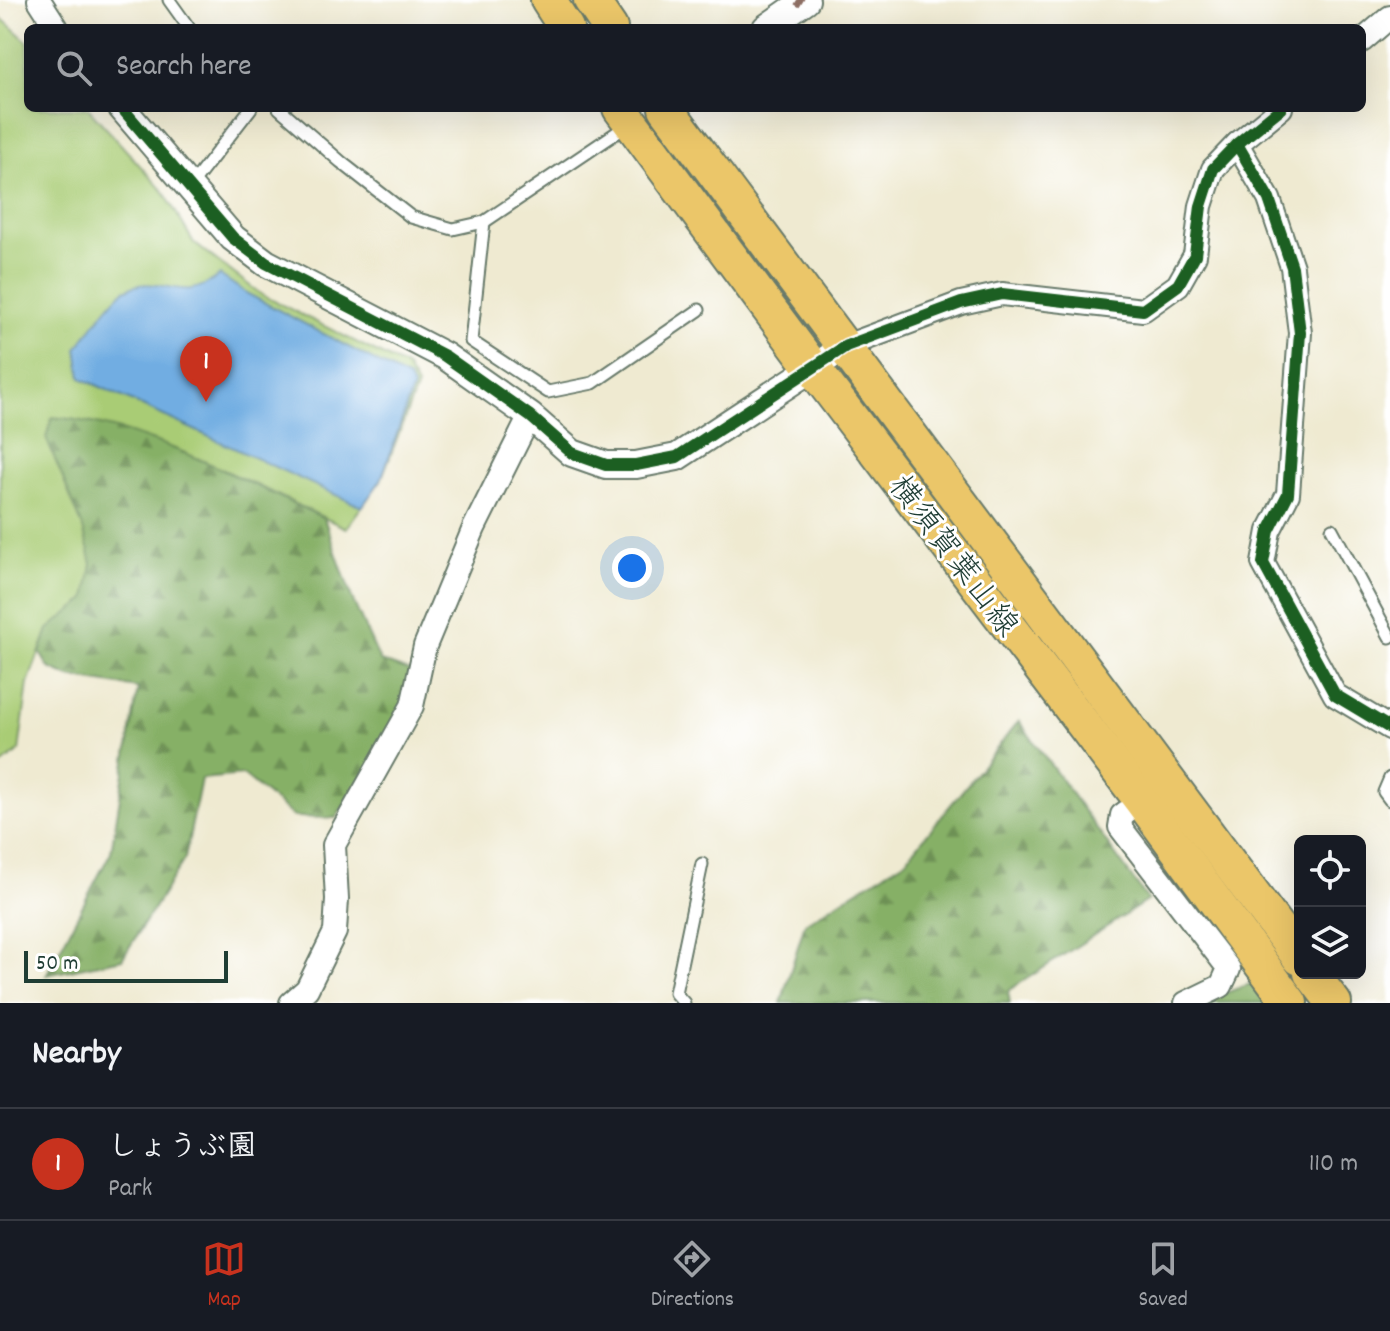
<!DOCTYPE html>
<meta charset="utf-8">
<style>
:root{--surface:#171b24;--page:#20242c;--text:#f1f3f6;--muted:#9ea1a6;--line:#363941;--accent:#c8321e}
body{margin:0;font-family:Dekko,"Klee One",sans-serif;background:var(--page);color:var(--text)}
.controls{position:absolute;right:24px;bottom:24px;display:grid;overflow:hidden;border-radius:12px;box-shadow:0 8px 32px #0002}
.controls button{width:72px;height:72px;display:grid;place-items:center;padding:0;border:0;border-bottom:2px solid var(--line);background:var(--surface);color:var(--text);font:40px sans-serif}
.scale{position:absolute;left:24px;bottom:20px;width:204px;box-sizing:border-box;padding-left:8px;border:4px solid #1f3d34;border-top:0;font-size:22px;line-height:28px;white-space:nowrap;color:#1f3d34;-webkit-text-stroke:6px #fff;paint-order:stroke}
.you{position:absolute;left:632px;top:568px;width:28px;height:28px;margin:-20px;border:6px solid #fff;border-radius:50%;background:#1a73e8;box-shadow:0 0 0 12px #1a73e833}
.badge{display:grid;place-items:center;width:52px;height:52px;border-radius:50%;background:var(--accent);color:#fff;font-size:26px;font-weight:700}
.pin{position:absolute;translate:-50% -66px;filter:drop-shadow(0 2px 4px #0008)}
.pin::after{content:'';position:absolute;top:42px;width:28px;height:24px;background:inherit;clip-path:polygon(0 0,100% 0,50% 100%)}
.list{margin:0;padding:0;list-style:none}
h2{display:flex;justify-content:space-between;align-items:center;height:104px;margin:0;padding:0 32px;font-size:34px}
h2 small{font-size:26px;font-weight:400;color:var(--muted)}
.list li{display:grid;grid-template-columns:52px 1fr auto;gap:24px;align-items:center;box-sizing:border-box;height:112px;padding:0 32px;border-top:2px solid var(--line)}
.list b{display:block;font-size:30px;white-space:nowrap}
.list p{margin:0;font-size:26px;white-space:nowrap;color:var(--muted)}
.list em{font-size:26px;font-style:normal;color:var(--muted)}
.icon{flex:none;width:44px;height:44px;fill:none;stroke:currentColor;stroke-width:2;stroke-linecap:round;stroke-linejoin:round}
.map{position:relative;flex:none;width:1390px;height:1003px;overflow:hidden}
.search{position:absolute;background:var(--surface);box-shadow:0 8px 32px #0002;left:24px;right:24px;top:24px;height:88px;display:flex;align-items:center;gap:20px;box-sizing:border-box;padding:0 28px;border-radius:12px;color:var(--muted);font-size:30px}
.sheet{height:216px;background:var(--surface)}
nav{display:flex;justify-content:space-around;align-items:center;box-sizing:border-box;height:112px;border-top:2px solid var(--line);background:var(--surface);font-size:22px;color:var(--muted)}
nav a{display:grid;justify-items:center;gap:4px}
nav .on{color:var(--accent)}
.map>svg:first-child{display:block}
</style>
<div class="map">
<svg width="1390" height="1003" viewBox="0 0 1390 1003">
<defs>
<pattern id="forest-firs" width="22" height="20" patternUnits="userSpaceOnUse" patternTransform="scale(2)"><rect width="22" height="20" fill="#86b066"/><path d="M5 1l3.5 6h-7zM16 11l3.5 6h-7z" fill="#6d9055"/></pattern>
</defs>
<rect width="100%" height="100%" fill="#fff"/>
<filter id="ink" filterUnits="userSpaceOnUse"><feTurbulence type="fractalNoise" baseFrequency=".0125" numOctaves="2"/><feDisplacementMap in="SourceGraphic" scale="16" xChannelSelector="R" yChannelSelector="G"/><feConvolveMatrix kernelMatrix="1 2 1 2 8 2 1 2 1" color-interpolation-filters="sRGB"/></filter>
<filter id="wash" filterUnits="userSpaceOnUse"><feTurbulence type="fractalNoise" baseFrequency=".006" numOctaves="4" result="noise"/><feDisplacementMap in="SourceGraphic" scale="32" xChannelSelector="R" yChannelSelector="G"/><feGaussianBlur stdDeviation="1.8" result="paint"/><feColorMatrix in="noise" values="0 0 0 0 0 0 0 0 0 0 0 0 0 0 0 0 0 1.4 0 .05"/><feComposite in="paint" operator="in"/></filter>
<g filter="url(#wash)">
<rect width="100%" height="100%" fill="#efead1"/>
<!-- forest -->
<g fill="url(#forest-firs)" stroke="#52764d" stroke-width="2">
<path d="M 52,417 C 148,425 238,479 324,518 L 353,601 L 380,661 L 428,678 L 336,818 L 294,817 L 243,775 L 201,779 L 185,858 L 122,959 L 46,975 L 111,852 L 138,688 L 70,677 L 49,668 L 40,653 L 48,629 L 86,599 L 92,564 L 82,525 L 46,438 Z"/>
<path d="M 1019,721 L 1148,900 L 1008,991 L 1010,1003 L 781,1003 L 805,923 L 906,860 Z"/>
<path d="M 1253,983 L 1269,1003 L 1197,1003 Z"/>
</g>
<!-- garden -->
<path fill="#a9cc75" stroke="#648454" stroke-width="2" d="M 0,17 L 28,42 L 28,108 L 88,108 L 164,192 L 194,243 L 262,295 L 406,367 L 417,386 L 381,480 L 346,528 C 259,488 148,424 52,417 L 46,438 L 82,525 L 92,564 L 86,599 L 48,629 L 28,683 L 19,751 L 0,766 Z"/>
<!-- water -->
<path fill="#71ade2" stroke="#48758b" stroke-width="2" d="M 220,275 L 246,293 L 409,379 L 413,387 L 381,480 L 362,507 L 81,378 L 77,348 C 87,335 113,297 125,290 C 162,271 180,308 220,275 Z"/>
</g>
<g filter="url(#ink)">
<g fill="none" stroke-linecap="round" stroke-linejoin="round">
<defs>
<g id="service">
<path d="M 169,0 L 189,28"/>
<path d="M 279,108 L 341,162 L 411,217 L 453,229 L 484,222 L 628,125"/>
<path d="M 190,187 L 251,108"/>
<path d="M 484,222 L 471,341 L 548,392 L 593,383 L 699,310"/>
<path d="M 1332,529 L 1390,637"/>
<path d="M 1390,778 L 1384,792 L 1390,800"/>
<path d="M 684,1003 L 675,993 L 702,864"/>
</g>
<g id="minor">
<path d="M 39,0 L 57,28"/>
<path d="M 1362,41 L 1390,17"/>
<path d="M 1281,108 L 1237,144 L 1269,199 L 1292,267 L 1300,333 L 1288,494 L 1269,531 L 1263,563 L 1335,695 L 1390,728"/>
<path d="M 846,346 L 961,303 L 1002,294 L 1143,310 L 1178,285 L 1195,255 L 1201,206 L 1213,169 L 1237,144"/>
<path d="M 1152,793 L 1122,815 L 1120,827 L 1229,969 L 1221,986 L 1186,1003"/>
<path d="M 291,1003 L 307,989 L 335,932 L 337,899 L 334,845 L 412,706 L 425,646 L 474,528 L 530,416"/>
</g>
<g id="tertiary">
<path d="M 766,28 L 806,0"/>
<path d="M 122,108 L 233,238 L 266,263 L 445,356 L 530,416 L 572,453 L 606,465 L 636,465 L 677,457 L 846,346"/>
</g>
<g id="primary">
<path d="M 548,0 L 566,28"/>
<path d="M 591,0 L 610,28"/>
<path d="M 620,108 L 813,368 L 1141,800 L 1290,1003"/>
<path d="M 666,108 L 1300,958"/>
<path d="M 1311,973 L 1334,1003"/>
</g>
</defs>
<!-- service casing -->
<use href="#service" stroke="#687a6b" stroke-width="15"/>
<!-- minor casing -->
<use href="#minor" stroke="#687a6b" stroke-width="26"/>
<!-- tertiary casing -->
<use href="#tertiary" stroke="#687a6b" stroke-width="30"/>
<!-- primary casing -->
<use href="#primary" stroke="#687a6b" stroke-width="38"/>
<!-- service -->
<use href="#service" stroke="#fff" stroke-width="11"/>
<!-- minor -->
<use href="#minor" stroke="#fff" stroke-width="22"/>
<!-- tertiary -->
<use href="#tertiary" stroke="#fff" stroke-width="26"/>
<!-- primary -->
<use href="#primary" stroke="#ebc669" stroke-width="34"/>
<!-- quiet -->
<path stroke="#8d6e63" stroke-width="10" stroke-dasharray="20 10" stroke-linecap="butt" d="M 797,0 L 802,3"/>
<defs>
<g id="cycleway">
<path d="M 122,108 L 233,238 L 266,263 L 445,356 L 530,416 L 572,453 L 606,465 L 636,465 L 677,457 L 846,346 L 961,303 L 1002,294 L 1143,310 L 1178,285 L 1195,255 L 1201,206 L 1213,169 L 1237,144"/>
<path d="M 1281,108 L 1237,144 L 1269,199 L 1292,267 L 1300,333 L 1288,494 L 1269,531 L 1263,563 L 1335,695 L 1390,728"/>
</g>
</defs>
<!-- cycleway casing -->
<use href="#cycleway" stroke="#fff" stroke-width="17"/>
<!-- cycleway -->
<use href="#cycleway" stroke="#1b5e20" stroke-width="12"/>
</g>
</g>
<g text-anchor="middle" stroke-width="6" stroke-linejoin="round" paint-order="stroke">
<!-- street labels -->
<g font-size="32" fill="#1f3d34" stroke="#fff">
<text transform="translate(955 555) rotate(53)" y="11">横須賀葉山線</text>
</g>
</g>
</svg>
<div class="controls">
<button><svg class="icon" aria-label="locate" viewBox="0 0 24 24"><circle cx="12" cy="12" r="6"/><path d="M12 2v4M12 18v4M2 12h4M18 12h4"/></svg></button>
<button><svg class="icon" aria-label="layers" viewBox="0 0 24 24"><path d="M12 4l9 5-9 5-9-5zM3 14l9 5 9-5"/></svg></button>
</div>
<div class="scale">50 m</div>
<div class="you"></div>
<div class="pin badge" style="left:206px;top:402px">1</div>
<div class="search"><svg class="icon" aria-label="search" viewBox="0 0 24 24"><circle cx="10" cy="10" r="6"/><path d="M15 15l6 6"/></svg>Search here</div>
</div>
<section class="sheet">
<h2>Nearby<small></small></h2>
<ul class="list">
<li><span class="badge">1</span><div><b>しょうぶ園</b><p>Park</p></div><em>110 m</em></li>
</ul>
</section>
<nav>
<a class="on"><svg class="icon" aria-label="map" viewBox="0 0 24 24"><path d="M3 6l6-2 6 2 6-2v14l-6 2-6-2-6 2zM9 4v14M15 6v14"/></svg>Map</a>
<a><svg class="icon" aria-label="directions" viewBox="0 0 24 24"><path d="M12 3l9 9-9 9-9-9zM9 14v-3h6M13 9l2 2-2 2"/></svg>Directions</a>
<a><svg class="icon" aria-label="saved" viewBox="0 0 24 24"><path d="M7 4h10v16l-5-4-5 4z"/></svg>Saved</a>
</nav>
